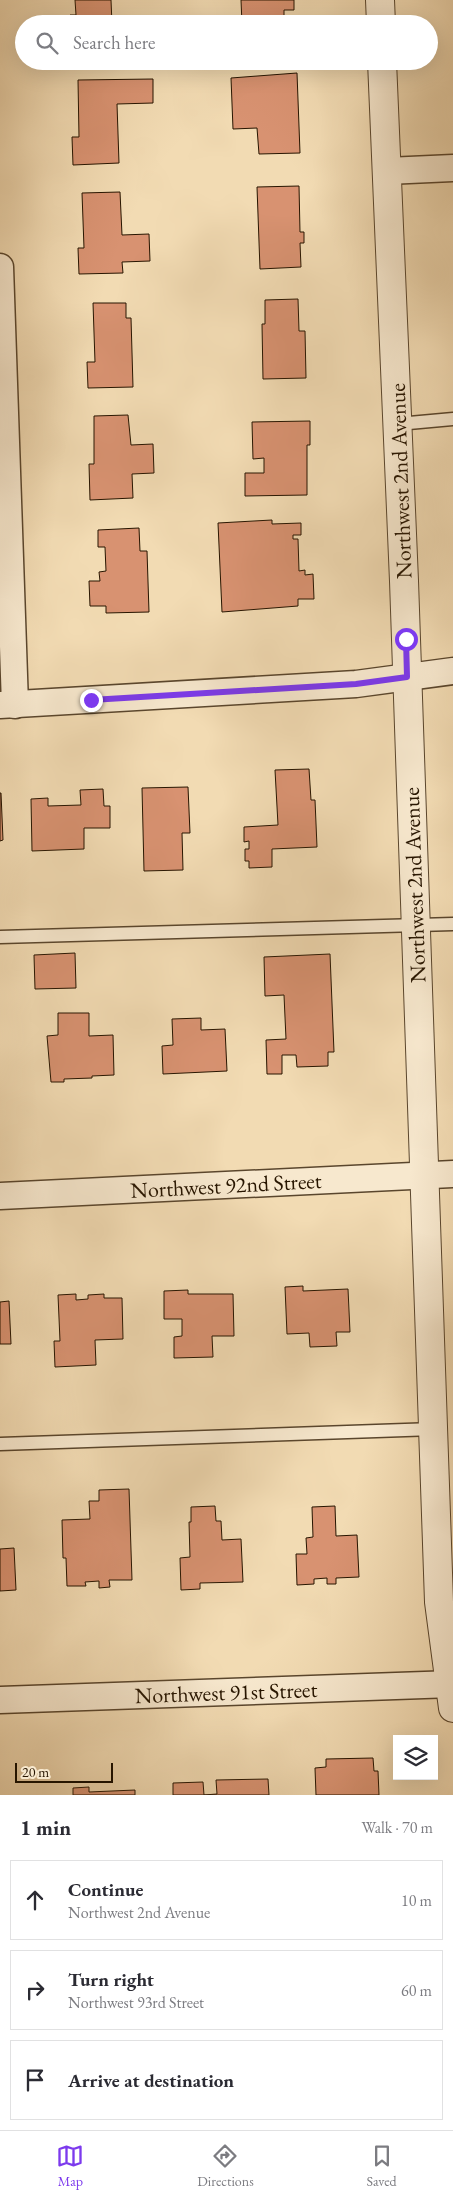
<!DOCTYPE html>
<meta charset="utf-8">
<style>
:root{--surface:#fff;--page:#f2f2f3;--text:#2b2b33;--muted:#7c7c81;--line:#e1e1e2;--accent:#7c3aed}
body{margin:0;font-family:"EB Garamond",serif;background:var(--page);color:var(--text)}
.controls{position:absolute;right:15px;bottom:15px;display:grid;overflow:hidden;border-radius:0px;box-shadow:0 5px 20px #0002}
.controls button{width:45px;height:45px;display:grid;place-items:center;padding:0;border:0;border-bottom:1px solid var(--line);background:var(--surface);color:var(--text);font:25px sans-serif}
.scale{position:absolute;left:15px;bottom:12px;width:98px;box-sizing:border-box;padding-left:5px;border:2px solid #271500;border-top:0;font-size:14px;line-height:18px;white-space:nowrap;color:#271500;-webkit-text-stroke:4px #f7e8ce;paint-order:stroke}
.stop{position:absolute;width:15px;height:15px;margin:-11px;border:4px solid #7c3aed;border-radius:50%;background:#fff}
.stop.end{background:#7c3aed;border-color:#fff;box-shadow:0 1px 5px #0008}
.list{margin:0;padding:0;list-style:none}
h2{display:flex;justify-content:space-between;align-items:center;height:65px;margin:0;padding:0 20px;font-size:21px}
h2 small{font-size:16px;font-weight:400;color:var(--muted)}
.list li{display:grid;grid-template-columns:32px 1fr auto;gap:15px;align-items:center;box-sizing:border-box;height:80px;margin:0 10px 10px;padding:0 10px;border:1px solid var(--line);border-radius:0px}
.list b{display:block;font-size:19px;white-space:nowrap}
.list p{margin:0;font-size:16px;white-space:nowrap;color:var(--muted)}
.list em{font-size:16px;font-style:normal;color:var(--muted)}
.icon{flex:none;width:28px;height:28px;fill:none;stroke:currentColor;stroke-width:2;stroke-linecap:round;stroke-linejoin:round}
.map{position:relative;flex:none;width:453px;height:1795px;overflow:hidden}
.search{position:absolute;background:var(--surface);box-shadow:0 5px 20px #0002;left:15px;right:15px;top:15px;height:55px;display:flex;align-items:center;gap:12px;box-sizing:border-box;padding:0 18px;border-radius:28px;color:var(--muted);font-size:19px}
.sheet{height:335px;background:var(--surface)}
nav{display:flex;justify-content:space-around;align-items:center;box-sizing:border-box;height:70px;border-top:1px solid var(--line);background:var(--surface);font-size:14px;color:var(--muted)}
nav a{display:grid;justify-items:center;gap:2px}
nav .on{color:var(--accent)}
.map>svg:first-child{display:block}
</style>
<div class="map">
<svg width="453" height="1795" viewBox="0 0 453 1795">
<rect width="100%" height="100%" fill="#f2dbb3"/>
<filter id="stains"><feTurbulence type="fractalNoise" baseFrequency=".004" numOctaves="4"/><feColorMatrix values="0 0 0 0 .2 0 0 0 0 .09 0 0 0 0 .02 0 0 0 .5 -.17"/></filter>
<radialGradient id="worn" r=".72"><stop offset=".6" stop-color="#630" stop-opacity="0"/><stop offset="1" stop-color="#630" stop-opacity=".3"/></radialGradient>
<!-- building -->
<g fill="#d89271" stroke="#271500">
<path d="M 75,0 L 111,0 L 112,24 L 70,24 L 70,15 L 76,15 Z"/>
<path d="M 241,0 L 294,0 L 294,10 L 284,10 L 284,24 L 242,24 Z"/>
<path d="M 297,73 L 300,153 L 259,154 L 257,128 L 233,129 L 231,78 Z"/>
<path d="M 153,79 L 153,103 L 117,104 L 119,163 L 73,165 L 72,137 L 79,137 L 78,80 Z"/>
<path d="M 299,186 L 300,232 L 304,232 L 304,243 L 300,243 L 301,267 L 260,269 L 257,187 Z"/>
<path d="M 120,192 L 122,235 L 149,234 L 150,261 L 122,262 L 123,273 L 79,274 L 78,248 L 84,248 L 82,193 Z"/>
<path d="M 298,299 L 299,331 L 305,331 L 306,378 L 263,379 L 262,324 L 265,324 L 265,300 Z"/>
<path d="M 93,303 L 126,303 L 126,318 L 131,318 L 133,387 L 88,388 L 87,362 L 95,362 Z"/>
<path d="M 128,415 L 131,445 L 153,444 L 154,473 L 132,474 L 133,498 L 90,500 L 89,464 L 94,464 L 94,416 Z"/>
<path d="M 310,421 L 310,445 L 307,445 L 307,495 L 245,496 L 245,473 L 264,473 L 264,458 L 253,459 L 252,422 Z"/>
<path d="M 272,520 L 272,524 L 301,523 L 301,535 L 293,535 L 293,539 L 298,539 L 299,571 L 305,570 L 305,575 L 313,574 L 314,599 L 298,599 L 298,606 L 222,612 L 218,523 Z"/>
<path d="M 139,528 L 140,551 L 147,551 L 149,612 L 106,613 L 106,606 L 90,606 L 89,581 L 100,581 L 99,572 L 106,571 L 105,547 L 98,547 L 98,530 Z"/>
<path d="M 309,769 L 311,800 L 315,800 L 317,847 L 272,849 L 272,867 L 249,868 L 249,861 L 245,861 L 245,849 L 249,849 L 249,841 L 244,842 L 244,827 L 278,825 L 275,770 Z"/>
<path d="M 188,787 L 190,833 L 182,833 L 183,870 L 144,871 L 142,788 Z"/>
<path d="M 103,789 L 104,806 L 110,806 L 110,828 L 84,828 L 84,849 L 32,851 L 31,799 L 48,798 L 48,806 L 81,805 L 80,790 Z"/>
<path d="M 0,793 L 1,793 L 3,840 L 0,841 Z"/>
<path d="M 75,953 L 76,988 L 35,989 L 34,955 Z"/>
<path d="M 330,954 L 334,1052 L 328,1052 L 328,1066 L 297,1067 L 296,1055 L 282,1055 L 282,1074 L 267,1074 L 266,1040 L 286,1039 L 284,995 L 265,996 L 264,957 Z"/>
<path d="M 58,1013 L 89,1013 L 89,1036 L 113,1035 L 114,1075 L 92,1076 L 92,1078 L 64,1079 L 64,1082 L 51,1082 L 47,1036 L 58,1035 Z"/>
<path d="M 201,1018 L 201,1030 L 225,1029 L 227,1071 L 163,1074 L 162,1046 L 173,1045 L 172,1019 Z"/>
<path d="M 303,1286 L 303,1291 L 348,1289 L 350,1332 L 336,1332 L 337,1346 L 310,1347 L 309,1333 L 287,1334 L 285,1287 Z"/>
<path d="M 188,1290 L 188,1294 L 233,1294 L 234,1336 L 212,1336 L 213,1357 L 174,1358 L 174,1337 L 182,1336 L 182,1319 L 164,1319 L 164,1291 Z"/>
<path d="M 76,1294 L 76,1300 L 88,1299 L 88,1295 L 104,1294 L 104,1298 L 122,1298 L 123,1339 L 95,1340 L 96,1365 L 55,1367 L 54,1341 L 60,1341 L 58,1295 Z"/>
<path d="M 9,1301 L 11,1344 L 0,1344 L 0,1302 Z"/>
<path d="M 129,1489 L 132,1580 L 109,1580 L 110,1587 L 99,1588 L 99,1581 L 85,1582 L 86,1586 L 67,1586 L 66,1558 L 63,1558 L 62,1520 L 90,1519 L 89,1501 L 99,1501 L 99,1490 Z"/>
<path d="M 215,1506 L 216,1521 L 221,1521 L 222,1540 L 241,1539 L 243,1582 L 200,1583 L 200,1589 L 181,1590 L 180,1558 L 190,1557 L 189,1522 L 191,1522 L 191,1507 Z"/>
<path d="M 335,1506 L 336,1536 L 357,1535 L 359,1577 L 336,1578 L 336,1584 L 327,1584 L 327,1578 L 314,1579 L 314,1584 L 297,1585 L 296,1554 L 307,1554 L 306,1538 L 313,1537 L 312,1507 Z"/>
<path d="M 14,1548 L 16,1590 L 0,1591 L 0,1549 Z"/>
<path d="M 373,1758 L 374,1771 L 378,1771 L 379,1795 L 316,1795 L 315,1768 L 326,1767 L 326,1759 Z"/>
<path d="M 268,1779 L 269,1795 L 173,1795 L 173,1783 L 203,1782 L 204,1795 L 217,1794 L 216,1780 Z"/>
<path d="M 89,1787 L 89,1792 L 135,1790 L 135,1795 L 73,1795 L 73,1788 Z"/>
</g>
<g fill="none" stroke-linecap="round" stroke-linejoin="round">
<defs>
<g id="service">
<path d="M 398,424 L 453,419"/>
<path d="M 0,937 L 453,924"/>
<path d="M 0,1444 L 434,1429"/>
</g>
<g id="minor">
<path d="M 387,171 L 453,168"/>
<path d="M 0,267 L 15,705"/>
<path d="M 0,705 L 356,684 L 453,671"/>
<path d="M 0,1196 L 453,1174"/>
<path d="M 0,1700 L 453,1684"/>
</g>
<g id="tertiary">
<path d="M 380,0 L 381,24"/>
<path d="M 382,61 L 404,581 L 439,1602 L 453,1708"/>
</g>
</defs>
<!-- service casing -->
<use href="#service" stroke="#5a462d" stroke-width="15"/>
<!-- minor casing -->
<use href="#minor" stroke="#5a462d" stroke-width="29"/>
<!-- tertiary casing -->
<use href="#tertiary" stroke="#5a462d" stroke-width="30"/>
<!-- service -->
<use href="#service" stroke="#f7e8ce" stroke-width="12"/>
<!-- minor -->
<use href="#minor" stroke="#f7e8ce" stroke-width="26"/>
<!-- tertiary -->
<use href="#tertiary" stroke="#f7e8ce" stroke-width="28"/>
</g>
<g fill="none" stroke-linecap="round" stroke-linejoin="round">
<!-- route -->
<path stroke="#7c3aed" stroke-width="6" d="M 91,700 L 356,684 L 407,677 L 406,639"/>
</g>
<g text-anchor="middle" stroke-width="4" stroke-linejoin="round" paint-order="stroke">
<!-- street labels -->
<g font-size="22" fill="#271500" stroke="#f7e8ce">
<text transform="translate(400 481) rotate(-92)" y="8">Northwest 2nd Avenue</text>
<text transform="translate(414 885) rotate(-92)" y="8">Northwest 2nd Avenue</text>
<text transform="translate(226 1185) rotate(-3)" y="8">Northwest 92nd Street</text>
<text transform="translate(226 1692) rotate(-2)" y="8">Northwest 91st Street</text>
</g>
</g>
<rect width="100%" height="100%" filter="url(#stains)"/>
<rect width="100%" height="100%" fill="url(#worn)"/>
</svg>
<div class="controls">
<button><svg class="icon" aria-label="layers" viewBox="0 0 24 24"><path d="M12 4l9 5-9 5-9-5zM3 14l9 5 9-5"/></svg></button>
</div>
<div class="scale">20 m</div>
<div class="stop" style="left:406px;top:639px"></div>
<div class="stop end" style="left:91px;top:700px"></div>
<div class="search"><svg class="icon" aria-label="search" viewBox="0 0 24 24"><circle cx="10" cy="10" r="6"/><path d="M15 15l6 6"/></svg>Search here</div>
</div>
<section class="sheet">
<h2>1 min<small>Walk · 70 m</small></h2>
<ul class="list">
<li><svg class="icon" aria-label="ahead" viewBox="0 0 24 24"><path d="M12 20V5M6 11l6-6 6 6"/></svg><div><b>Continue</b><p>Northwest 2nd Avenue</p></div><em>10 m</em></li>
<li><svg class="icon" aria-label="right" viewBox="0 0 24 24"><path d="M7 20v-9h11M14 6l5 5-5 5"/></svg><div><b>Turn right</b><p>Northwest 93rd Street</p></div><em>60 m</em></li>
<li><svg class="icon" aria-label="arrive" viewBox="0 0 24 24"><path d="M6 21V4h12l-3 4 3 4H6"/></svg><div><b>Arrive at destination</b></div></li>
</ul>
</section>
<nav>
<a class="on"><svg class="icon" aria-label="map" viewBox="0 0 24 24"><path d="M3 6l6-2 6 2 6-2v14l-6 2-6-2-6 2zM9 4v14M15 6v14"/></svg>Map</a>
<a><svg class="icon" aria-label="directions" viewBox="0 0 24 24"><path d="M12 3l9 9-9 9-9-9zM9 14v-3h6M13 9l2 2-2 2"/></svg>Directions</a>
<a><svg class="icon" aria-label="saved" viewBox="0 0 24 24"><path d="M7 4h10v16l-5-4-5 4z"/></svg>Saved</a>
</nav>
